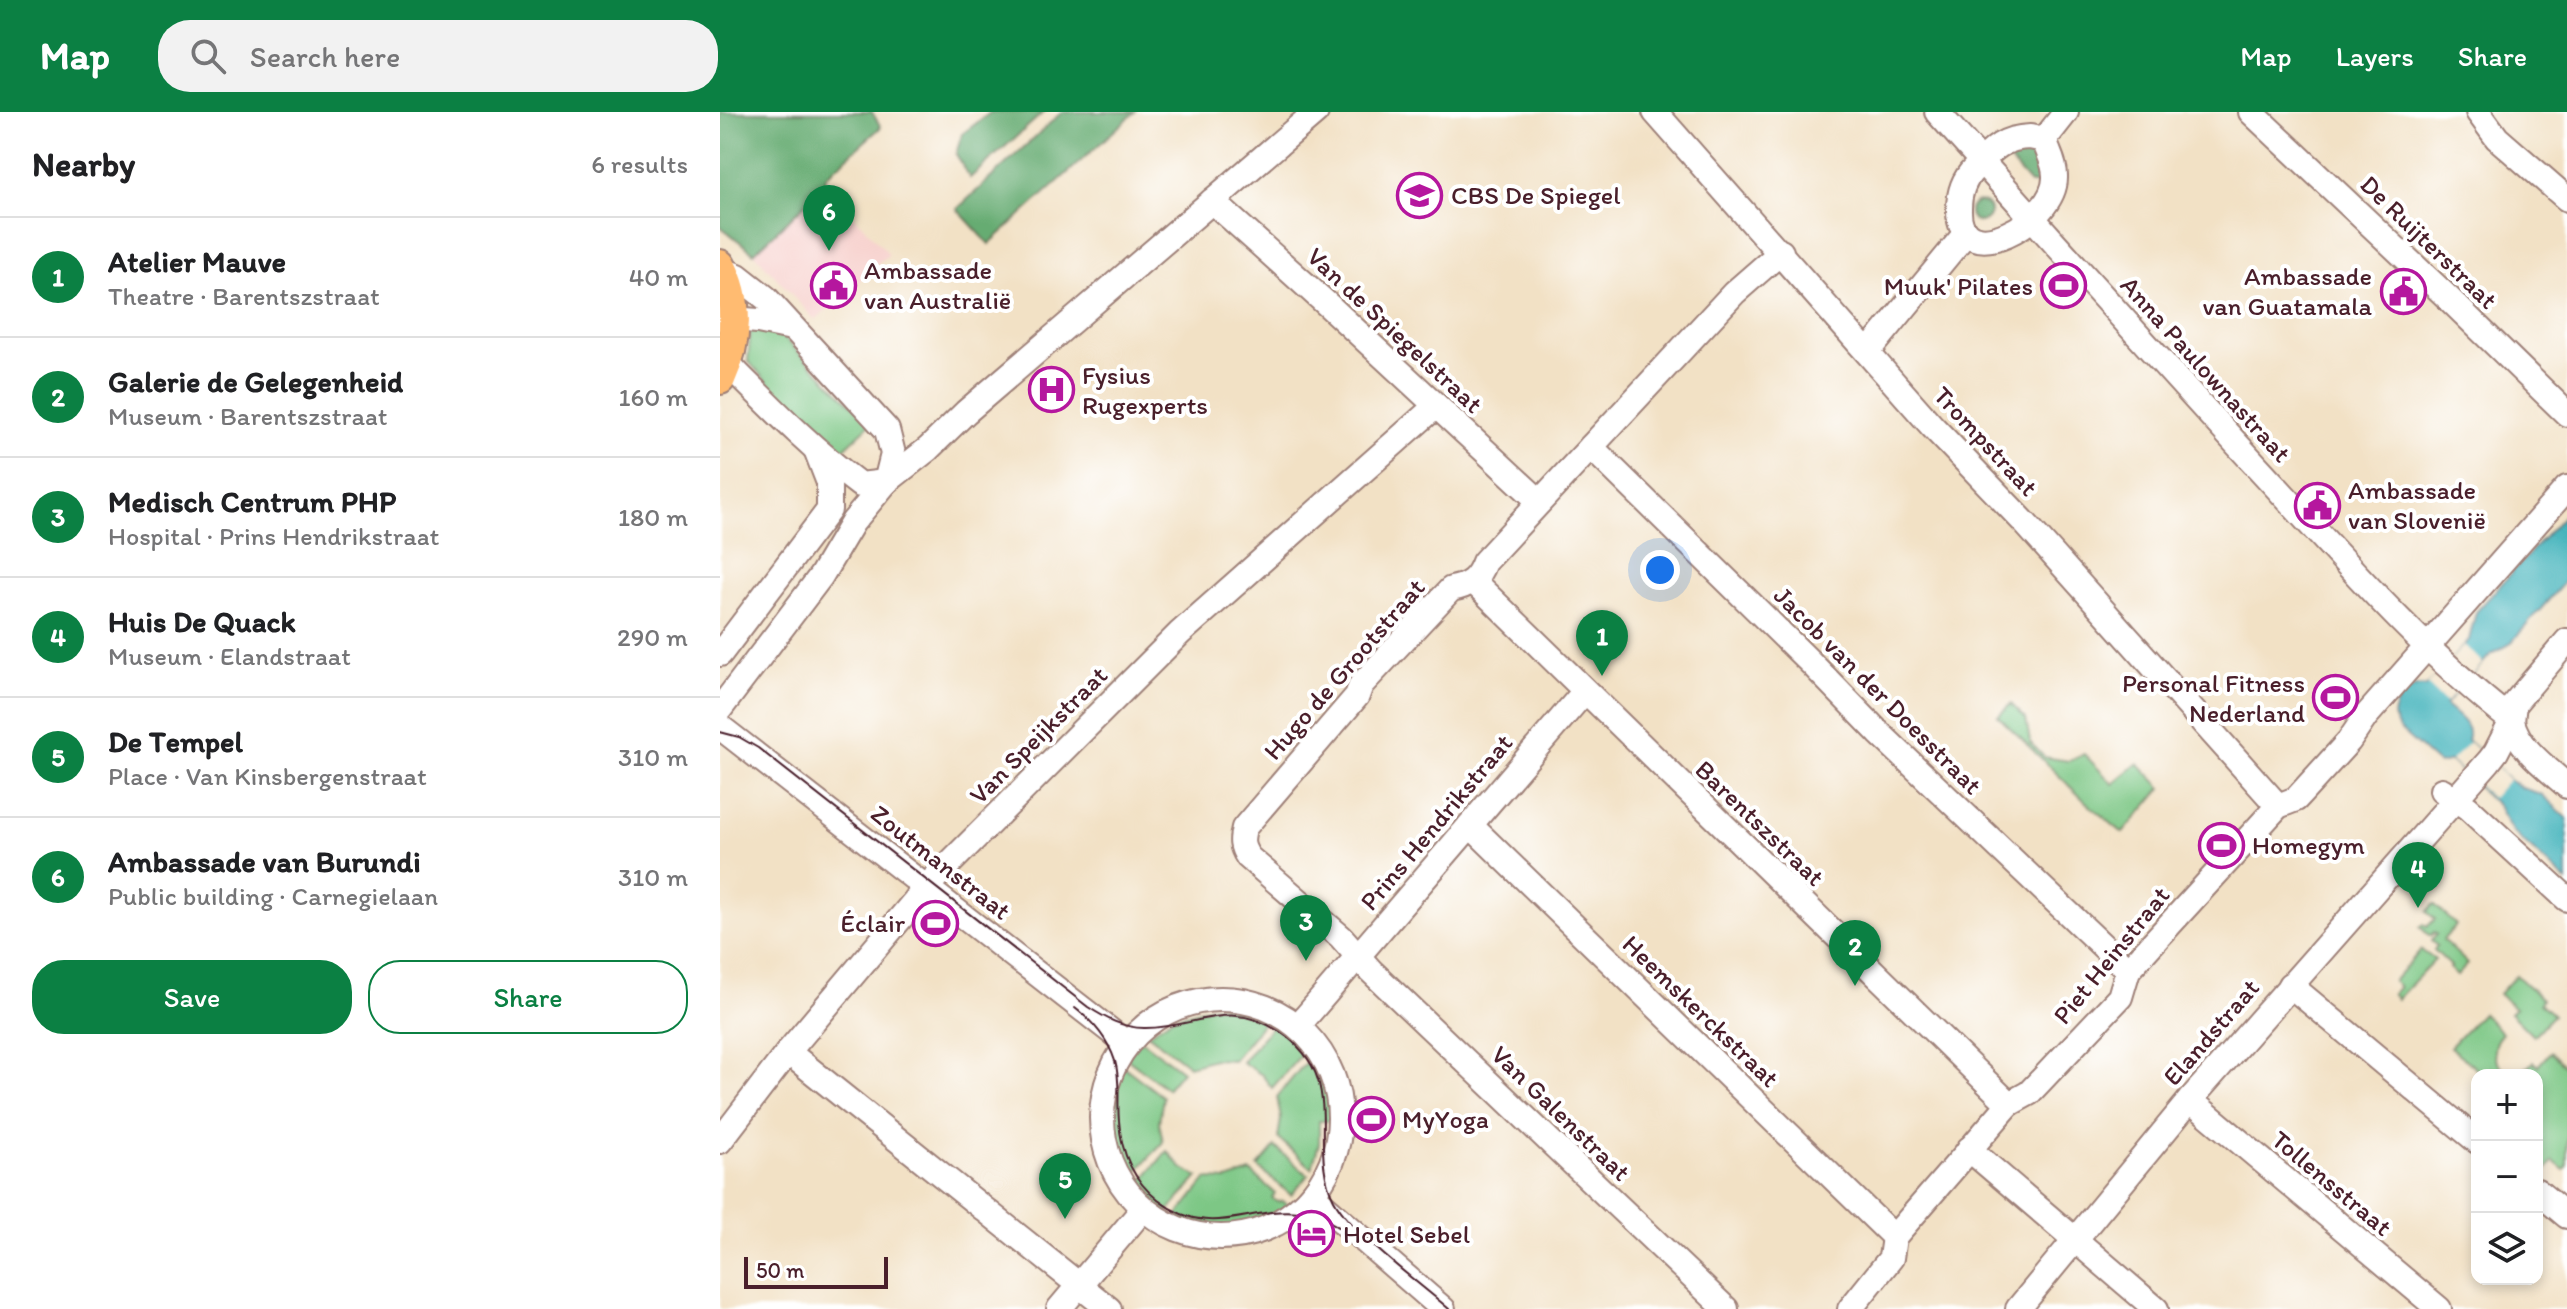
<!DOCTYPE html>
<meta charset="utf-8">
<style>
:root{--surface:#fff;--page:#f2f2f2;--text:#202124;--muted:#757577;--line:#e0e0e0;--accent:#0b8043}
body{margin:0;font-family:Itim,sans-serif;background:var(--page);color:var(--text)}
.controls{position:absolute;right:24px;bottom:24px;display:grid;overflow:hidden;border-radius:16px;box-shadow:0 4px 12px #0003}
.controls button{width:72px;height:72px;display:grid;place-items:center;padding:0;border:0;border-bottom:2px solid var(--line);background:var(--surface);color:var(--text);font:40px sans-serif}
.scale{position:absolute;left:24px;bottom:20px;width:144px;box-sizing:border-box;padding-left:8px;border:4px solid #4a1f2b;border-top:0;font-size:22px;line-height:28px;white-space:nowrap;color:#4a1f2b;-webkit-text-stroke:6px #fff;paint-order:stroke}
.you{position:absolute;left:940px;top:458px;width:28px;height:28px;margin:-20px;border:6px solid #fff;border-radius:50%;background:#1a73e8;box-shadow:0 0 0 12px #1a73e833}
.badge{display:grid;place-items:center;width:52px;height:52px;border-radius:50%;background:var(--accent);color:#fff;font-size:26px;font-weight:700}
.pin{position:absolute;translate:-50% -66px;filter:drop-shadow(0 2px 4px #0008)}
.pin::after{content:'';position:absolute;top:42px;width:28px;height:24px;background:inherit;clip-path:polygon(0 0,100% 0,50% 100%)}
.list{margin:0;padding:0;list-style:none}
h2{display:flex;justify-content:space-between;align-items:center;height:104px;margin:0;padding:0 32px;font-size:34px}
h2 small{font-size:26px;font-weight:400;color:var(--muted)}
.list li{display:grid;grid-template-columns:52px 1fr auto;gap:24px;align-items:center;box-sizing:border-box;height:120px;padding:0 32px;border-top:2px solid var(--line)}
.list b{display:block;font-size:30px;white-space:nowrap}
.list p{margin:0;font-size:26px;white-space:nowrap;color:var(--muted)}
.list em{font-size:26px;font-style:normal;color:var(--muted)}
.actions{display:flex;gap:16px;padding:24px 32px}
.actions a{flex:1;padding:18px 0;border:2px solid var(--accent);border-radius:32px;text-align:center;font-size:28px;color:var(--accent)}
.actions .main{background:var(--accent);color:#fff}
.icon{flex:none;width:44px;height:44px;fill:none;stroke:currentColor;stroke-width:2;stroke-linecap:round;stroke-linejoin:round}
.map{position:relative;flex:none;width:1847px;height:1197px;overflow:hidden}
header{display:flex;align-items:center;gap:48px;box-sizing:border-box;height:112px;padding:0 40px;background:var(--accent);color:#fff}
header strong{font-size:38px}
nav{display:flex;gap:44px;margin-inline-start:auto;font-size:28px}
.search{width:560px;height:72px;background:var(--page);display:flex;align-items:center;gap:20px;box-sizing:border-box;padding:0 28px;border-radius:32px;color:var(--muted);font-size:30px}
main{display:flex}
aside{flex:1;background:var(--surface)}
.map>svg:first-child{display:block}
</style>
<header>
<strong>Map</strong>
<div class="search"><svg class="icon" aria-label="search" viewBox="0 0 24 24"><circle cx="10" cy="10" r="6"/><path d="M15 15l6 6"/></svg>Search here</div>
<nav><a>Map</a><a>Layers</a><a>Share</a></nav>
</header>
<main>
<aside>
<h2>Nearby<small>6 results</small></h2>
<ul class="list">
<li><span class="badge">1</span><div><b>Atelier Mauve</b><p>Theatre · Barentszstraat</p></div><em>40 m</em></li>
<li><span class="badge">2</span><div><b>Galerie de Gelegenheid</b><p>Museum · Barentszstraat</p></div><em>160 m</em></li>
<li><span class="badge">3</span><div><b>Medisch Centrum PHP</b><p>Hospital · Prins Hendrikstraat</p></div><em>180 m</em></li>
<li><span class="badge">4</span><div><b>Huis De Quack</b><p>Museum · Elandstraat</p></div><em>290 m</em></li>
<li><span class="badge">5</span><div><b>De Tempel</b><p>Place · Van Kinsbergenstraat</p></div><em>310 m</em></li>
<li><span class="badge">6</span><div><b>Ambassade van Burundi</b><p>Public building · Carnegielaan</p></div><em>310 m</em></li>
</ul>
<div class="actions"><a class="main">Save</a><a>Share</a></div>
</aside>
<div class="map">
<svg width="1847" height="1197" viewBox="0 0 1847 1197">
<rect width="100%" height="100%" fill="#fff"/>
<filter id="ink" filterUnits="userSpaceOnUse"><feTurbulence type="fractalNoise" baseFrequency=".0125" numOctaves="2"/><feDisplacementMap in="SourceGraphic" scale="16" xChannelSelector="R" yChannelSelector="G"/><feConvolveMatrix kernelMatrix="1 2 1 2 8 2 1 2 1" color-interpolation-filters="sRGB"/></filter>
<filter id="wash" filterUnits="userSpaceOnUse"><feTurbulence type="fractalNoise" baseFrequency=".006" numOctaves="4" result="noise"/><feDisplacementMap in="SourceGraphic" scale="32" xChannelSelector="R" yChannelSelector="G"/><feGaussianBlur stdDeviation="1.8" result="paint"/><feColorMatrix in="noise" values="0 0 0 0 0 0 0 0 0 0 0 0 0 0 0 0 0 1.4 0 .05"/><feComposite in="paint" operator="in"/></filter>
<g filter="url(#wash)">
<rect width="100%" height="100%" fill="#f2e1c5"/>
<!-- built -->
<path fill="#f7d0cc" d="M 105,73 L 169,142 L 95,208 L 34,141 Z"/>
<!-- green -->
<g fill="#7dc785" stroke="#647358" stroke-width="2">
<path d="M 31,213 L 63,225 L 151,311 L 115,345 L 28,249 Z"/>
<path d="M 1291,592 L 1306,607 L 1310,630 L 1324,645 L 1349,649 L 1364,642 L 1393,672 L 1418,651 L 1442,676 L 1403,721 L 1369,693 L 1278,604 Z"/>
<path d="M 1714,792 L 1736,813 L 1723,828 L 1748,852 L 1737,864 L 1729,856 L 1731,854 L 1714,838 L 1717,834 L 1711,829 L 1717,822 L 1714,820 L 1710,824 L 1700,815 L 1704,812 L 1707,815 L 1715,807 L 1707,800 Z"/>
<path d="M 1701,838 L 1715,848 L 1677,887 L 1672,882 L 1679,875 L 1673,869 Z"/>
<path d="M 1796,863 L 1822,887 L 1820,891 L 1833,903 L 1813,924 L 1790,901 L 1795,896 L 1779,882 Z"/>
<path d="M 493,894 L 526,896 L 545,902 L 540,915 L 513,948 L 494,947 L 469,954 L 428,922 L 451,906 Z"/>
<path d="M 1762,901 L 1782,921 C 1759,945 1791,975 1813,950 L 1818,954 L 1830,940 L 1847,956 L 1847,1055 L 1844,1058 L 1833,1049 L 1823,1062 L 1817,1058 L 1817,963 L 1764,963 L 1730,935 Z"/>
<path d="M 555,907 L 572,919 L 589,937 L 579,945 L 552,976 L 542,963 L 522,950 L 548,919 Z"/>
<path d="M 421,928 L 462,959 L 447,977 L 407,946 Z"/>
<path d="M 595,945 L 608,974 L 613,1009 L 599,1009 L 599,1031 L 592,1056 L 558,1026 L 561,1007 L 557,985 L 584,952 Z"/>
<path d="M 403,954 L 443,985 L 439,1010 L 443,1030 L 409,1068 C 388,1035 383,989 403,954 Z"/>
<path d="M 555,1035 L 588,1063 L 571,1083 L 538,1055 Z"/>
<path d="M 447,1039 L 462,1056 L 478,1065 L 449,1099 L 444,1102 L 415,1077 Z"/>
<path d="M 531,1060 L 555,1081 L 552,1086 L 557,1090 L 563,1089 L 571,1096 C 538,1118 492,1125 455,1107 L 487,1067 L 507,1068 Z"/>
</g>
<!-- forest -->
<g fill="#66ac72" stroke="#58664e" stroke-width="2">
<path d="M 0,0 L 152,0 L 161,15 L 106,64 L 105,73 L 34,141 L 0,114 Z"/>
<path d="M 271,0 L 324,0 L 250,66 L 236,42 L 242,22 Z"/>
<path d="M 342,0 L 415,0 L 269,132 L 237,97 Z"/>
<path d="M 1315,35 L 1325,61 L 1317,72 L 1310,72 L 1285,44 L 1288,39 Z"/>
<circle cx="1260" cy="100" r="10"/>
</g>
<!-- water -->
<path fill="#44b4bc" stroke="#476a74" stroke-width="2" d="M 1847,400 L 1847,467 L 1790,532 L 1770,543 L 1725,593 C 1735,603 1753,612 1747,628 L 1789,667 L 1802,676 L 1821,682 L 1847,706 L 1847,770 L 1792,719 L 1778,694 L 1731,649 L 1719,652 L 1716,650 L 1679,617 L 1673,605 C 1674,590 1690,570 1706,575 L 1749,528 L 1756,500 Z"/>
<!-- pier -->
<g fill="#f2e1c5">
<path d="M 1744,533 L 1763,551 L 1726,591 L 1707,573 Z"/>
<path d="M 1749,630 L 1789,667 L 1772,686 L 1731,649 Z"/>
</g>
</g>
<g filter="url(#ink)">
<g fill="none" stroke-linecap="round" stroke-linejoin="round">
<defs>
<g id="minor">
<path d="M 935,0 L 1212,314 L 1304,410 L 1558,694"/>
<path d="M 1217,0 C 1331,126 1444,254 1559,378 C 1633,459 1705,541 1792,609"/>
<path d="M 1531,0 L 1724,182 L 1847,302"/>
<path d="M 1758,0 L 1777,26 L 1847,87"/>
<path d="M 1310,25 L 1324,28 C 1328,40 1335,51 1335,64 C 1337,110 1237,162 1239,97 C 1239,82 1243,68 1254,57 C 1273,37 1282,26 1310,25 Z"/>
<path d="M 1324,28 L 1346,0"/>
<path d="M 492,89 L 609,194 L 819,389"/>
<path d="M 3,158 L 18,164 L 46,186 L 167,318 L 173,342 L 166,370"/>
<path d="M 0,206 L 38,209 L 72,216"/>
<path d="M 1,238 L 8,251 L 19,263 C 58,302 96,340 140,373 L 166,370"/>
<path d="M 1148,240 L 1246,121"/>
<path d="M 871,335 L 1091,551 L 1159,621 L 1408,858"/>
<path d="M 753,469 L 1289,992"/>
<path d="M 0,542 L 109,398 L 109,371 L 97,340"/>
<path d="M 0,597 L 101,464 L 133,410 L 166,370 L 208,337 L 246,300 L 596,0"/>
<path d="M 1792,609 C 1798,636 1827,656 1847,674"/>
<path d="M 0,615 L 406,931"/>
<path d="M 1722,678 L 1748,696 L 1847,787"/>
<path d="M 750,713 L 1174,1125"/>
<path d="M 1570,873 L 1757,1029"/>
<circle cx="501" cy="1006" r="119"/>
<path d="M 578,914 L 865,579"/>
<path d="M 68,940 L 389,1197"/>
<path d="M 1470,988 L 1719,1197"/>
<path d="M 0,1029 L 68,940 L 210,771 L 460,521 L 716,294"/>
<path d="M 1249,1037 L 1436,1197"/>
<path d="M 1817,1079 L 1847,1104"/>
<path d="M 592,1083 L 723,1197"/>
<path d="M 339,1197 L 423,1097"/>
<path d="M 1006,1197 L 651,859 L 621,825 L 528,745 C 521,734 521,729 524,716 L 637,584 L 641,573 L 731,477 C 749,474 758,467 764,450 L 1014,181 L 1061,140"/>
<path d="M 1130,1197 L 1171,1146 L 1174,1125 L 1289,992 L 1309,981 L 1400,885 L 1408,858 L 1558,694 L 1576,687 L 1629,629 L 1646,604 L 1847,376"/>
<path d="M 1298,1197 L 1470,988 L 1769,649 L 1776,640 L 1792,609 L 1794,592 L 1847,529"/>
</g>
<path id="major" d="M 0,153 C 20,190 17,230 0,267"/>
</defs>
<!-- minor casing -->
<use href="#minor" stroke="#9e8078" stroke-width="28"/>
<!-- major casing -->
<use href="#major" stroke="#9e8078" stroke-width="34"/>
<!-- minor -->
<use href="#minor" stroke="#fff" stroke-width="24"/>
<!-- major -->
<use href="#major" stroke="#ffbb71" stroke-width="30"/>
<!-- tram -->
<g stroke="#4a1f2b" stroke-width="2">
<path d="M 0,620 L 19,625 L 38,636 L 368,895 C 385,906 403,916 424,916 C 476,917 508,885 560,920 C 631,968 585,1031 614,1088 C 634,1124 697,1169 729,1197"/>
<path d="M 355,896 C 372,909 388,927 395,949 C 401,969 397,989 399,1009 C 401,1040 413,1068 438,1088 C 491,1129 526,1094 579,1100 C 601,1102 621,1115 638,1129"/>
</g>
</g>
</g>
<!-- icons -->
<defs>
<symbol id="school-ring" viewBox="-11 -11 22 22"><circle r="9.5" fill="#fff" stroke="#b5179e" stroke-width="1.5"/><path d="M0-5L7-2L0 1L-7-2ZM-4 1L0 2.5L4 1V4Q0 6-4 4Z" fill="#b5179e"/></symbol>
<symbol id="civic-ring" viewBox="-11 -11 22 22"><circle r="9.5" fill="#fff" stroke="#b5179e" stroke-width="1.5"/><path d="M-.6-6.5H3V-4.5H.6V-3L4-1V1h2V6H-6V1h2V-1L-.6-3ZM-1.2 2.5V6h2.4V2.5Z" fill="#b5179e"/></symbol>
<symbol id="stadium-ring" viewBox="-11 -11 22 22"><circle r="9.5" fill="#fff" stroke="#b5179e" stroke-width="1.5"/><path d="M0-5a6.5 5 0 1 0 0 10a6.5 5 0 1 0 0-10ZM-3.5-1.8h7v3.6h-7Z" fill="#b5179e"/></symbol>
<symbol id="hospital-ring" viewBox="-11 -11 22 22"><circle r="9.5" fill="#fff" stroke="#b5179e" stroke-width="1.5"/><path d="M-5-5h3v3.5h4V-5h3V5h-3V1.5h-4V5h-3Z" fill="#b5179e"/></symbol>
<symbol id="hotel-ring" viewBox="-11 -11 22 22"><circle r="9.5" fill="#fff" stroke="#b5179e" stroke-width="1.5"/><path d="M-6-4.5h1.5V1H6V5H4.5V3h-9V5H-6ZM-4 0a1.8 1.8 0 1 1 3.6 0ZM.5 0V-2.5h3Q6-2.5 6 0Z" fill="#b5179e"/></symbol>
</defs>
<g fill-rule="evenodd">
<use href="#school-ring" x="674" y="58" width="51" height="51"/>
<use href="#civic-ring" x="88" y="148" width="51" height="51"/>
<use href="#stadium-ring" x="1318" y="148" width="51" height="51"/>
<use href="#civic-ring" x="1658" y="154" width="51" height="51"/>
<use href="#hospital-ring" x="306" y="252" width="51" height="51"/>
<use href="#civic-ring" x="1572" y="368" width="51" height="51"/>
<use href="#stadium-ring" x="1590" y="560" width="51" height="51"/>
<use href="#stadium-ring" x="1476" y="708" width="51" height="51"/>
<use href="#stadium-ring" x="190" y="786" width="51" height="51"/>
<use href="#stadium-ring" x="626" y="982" width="51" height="51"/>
<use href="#hotel-ring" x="566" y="1096" width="51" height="51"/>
</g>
<g text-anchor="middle" stroke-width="8" stroke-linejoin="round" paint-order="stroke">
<!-- poi labels -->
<g font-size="26" fill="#4a1f2b" stroke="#fff" text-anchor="start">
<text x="731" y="92">CBS De Spiegel</text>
<text x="144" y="167">Ambassade<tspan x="144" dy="30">van Australië</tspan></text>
<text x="1652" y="173" text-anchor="end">Ambassade<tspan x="1652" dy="30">van Guatamala</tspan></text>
<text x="1313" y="183" text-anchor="end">Muuk' Pilates</text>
<text x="362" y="272">Fysius<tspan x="362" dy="30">Rugexperts</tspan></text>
<text x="1628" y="387">Ambassade<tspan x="1628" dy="30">van Slovenië</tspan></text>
<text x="1585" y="580" text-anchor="end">Personal Fitness<tspan x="1585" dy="30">Nederland</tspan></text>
<text x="1532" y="742">Homegym</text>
<text x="185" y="820" text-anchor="end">Éclair</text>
<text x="682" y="1016">MyYoga</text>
<text x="623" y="1131">Hotel Sebel</text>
</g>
<!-- street labels -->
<g font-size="26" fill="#4a1f2b" stroke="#fff">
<text transform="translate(1709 130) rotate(44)" y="9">De Ruijterstraat</text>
<text transform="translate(675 218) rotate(43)" y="9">Van de Spiegelstraat</text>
<text transform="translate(1486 257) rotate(48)" y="9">Anna Paulownastraat</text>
<text transform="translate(1266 329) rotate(47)" y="9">Trompstraat</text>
<text transform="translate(624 557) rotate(-49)" y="9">Hugo de Grootstraat</text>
<text transform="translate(1158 578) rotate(45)" y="9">Jacob van der Doesstraat</text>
<text transform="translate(318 623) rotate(-45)" y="9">Van Speijkstraat</text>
<text transform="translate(716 710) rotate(-50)" y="9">Prins Hendrikstraat</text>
<text transform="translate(1040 711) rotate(44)" y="9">Barentszstraat</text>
<text transform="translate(221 750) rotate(38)" y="9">Zoutmanstraat</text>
<text transform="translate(1391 843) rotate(-51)" y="9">Piet Heinstraat</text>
<text transform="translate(981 899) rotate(44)" y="9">Heemskerckstraat</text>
<text transform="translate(1491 920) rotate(-49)" y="9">Elandstraat</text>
<text transform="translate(841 1001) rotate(44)" y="9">Van Galenstraat</text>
<text transform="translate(1612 1071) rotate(40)" y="9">Tollensstraat</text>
</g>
</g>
</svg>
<div class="controls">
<button>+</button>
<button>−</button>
<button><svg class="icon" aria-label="layers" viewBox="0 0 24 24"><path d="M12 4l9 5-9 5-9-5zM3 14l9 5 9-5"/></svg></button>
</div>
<div class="scale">50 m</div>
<div class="you"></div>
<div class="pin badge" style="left:882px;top:564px">1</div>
<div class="pin badge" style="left:1135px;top:874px">2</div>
<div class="pin badge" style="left:586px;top:849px">3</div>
<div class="pin badge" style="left:1698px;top:796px">4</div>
<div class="pin badge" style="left:345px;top:1107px">5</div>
<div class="pin badge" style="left:109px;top:139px">6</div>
</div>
</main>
